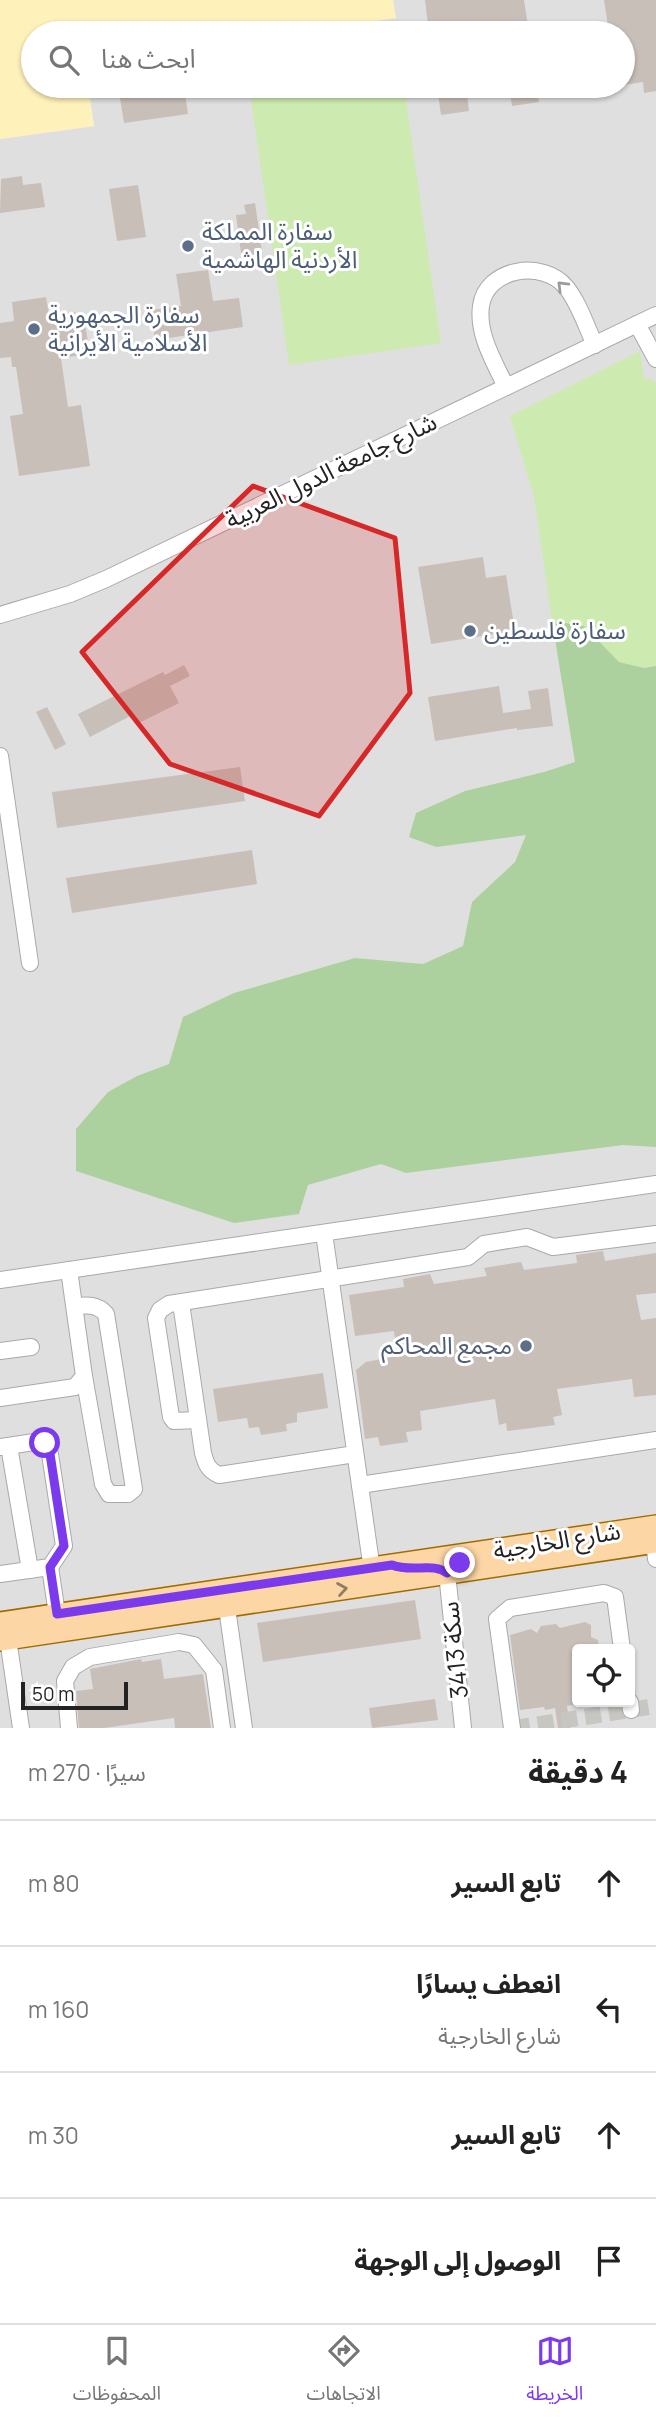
<!DOCTYPE html>
<html lang="ar">
<meta charset="utf-8">
<style>
:root{--surface:#fff;--page:#f2f2f2;--text:#222;--muted:#767676;--line:#e0e0e0;--accent:#7c3aed}
body{margin:0;font-family:Manrope,"Noto Sans Arabic",sans-serif;background:var(--page);color:var(--text);direction:rtl}
.controls{position:absolute;right:21px;bottom:21px;display:grid;overflow:hidden;border-radius:7px;box-shadow:0 2px 5px #0004}
.controls button{width:63px;height:63px;display:grid;place-items:center;padding:0;border:0;border-bottom:2px solid var(--line);background:var(--surface);color:var(--text);font:35px sans-serif}
.scale{position:absolute;left:21px;bottom:18px;width:107px;box-sizing:border-box;padding-left:7px;border:4px solid #222;border-top:0;font-size:19px;line-height:24px;white-space:nowrap;color:#222;-webkit-text-stroke:5px #fff;paint-order:stroke}
.stop{position:absolute;width:21px;height:21px;margin:-16px;border:5px solid #7c3aed;border-radius:50%;background:#fff}
.stop.end{background:#7c3aed;border-color:#fff;box-shadow:0 2px 7px #0008}
.list{margin:0;padding:0;list-style:none}
h2{display:flex;justify-content:space-between;align-items:center;height:91px;margin:0;padding:0 28px;font-size:30px}
h2 small{font-size:23px;font-weight:400;color:var(--muted)}
.list li{display:grid;grid-template-columns:46px 1fr auto;gap:21px;align-items:center;box-sizing:border-box;height:126px;padding:0 28px;border-top:2px solid var(--line)}
.list b{display:block;font-size:26px;white-space:nowrap}
.list p{margin:0;font-size:23px;white-space:nowrap;color:var(--muted)}
.list em{font-size:23px;font-style:normal;color:var(--muted)}
.icon{flex:none;width:38px;height:38px;fill:none;stroke:currentColor;stroke-width:2;stroke-linecap:round;stroke-linejoin:round}
.map{position:relative;flex:none;width:656px;height:1728px;overflow:hidden;direction:ltr}
.search{position:absolute;background:var(--surface);box-shadow:0 2px 5px #0004;left:21px;right:21px;top:21px;height:77px;display:flex;align-items:center;gap:18px;box-sizing:border-box;padding:0 24px;border-radius:38px;color:var(--muted);font-size:26px}
.sheet{height:595px;background:var(--surface)}
nav{display:flex;justify-content:space-around;align-items:center;box-sizing:border-box;height:98px;border-top:2px solid var(--line);background:var(--surface);font-size:19px;color:var(--muted)}
nav a{display:grid;justify-items:center;gap:4px}
nav .on{color:var(--accent)}
.map>svg:first-child{display:block}
</style>
<div class="map">
<svg width="656" height="1728" viewBox="0 0 656 1728">
<rect width="100%" height="100%" fill="#f2efe9"/>
<!-- residential -->
<path fill="#e0dfdf" fill-rule="evenodd" d="M 393,0 L 656,0 L 656,1728 L 0,1728 L 0,139 L 94,126 L 88,86 L 623,86 L 623,33 L 294,33 L 395,18 ZM 577,1649 L 630,1649 L 630,1702 L 577,1702 Z"/>
<!-- grass -->
<g fill="#cdebb0">
<path d="M 394,20 L 396,33 L 302,33 Z"/>
<path d="M 249,86 L 404,86 L 441,343 L 289,365 Z"/>
<path d="M 640,351 L 644,378 L 656,382 L 656,666 L 644,668 L 619,662 L 584,626 L 552,621 L 534,497 L 510,416 Z"/>
</g>
<!-- forest -->
<path fill="#add19e" d="M 552,621 L 584,626 L 619,662 L 644,668 L 656,666 L 656,1147 L 623,1145 L 406,1173 L 381,1164 L 308,1185 L 299,1214 L 234,1223 L 76,1171 L 76,1129 L 108,1092 L 137,1076 L 169,1064 L 183,1017 L 234,993 L 355,958 L 423,964 L 463,946 L 472,902 L 515,862 L 526,835 L 436,847 L 409,837 L 416,813 L 465,791 L 544,772 L 575,762 Z"/>
<!-- sand -->
<path fill="#fff1ba" d="M 0,0 L 393,0 L 396,18 L 294,33 L 33,33 L 33,86 L 88,86 L 94,126 L 0,139 Z"/>
<!-- building -->
<g fill="#c7bfb8">
<path d="M 425,0 L 524,0 L 529,33 L 429,33 Z"/>
<path d="M 604,0 L 656,0 L 656,91 L 644,93 L 643,82 L 623,85 L 623,33 L 609,33 Z"/>
<path d="M 123,86 L 184,86 L 188,114 L 124,123 L 119,92 L 124,91 Z"/>
<path d="M 437,86 L 466,86 L 469,111 L 441,115 Z"/>
<path d="M 509,86 L 536,86 L 539,102 L 512,106 Z"/>
<path d="M 22,176 L 23,185 L 41,183 L 45,207 L 0,213 L 1,179 Z"/>
<path d="M 138,185 L 146,237 L 117,241 L 109,189 Z"/>
<path d="M 255,203 L 263,258 L 252,260 L 251,252 L 241,253 L 236,215 L 246,214 L 244,205 Z"/>
<path d="M 208,270 L 213,301 L 239,298 L 243,327 L 155,340 L 151,310 L 181,306 L 176,274 Z"/>
<path d="M 46,297 L 49,315 L 75,312 L 77,325 L 85,324 L 90,354 L 61,358 L 68,407 L 81,405 L 90,466 L 19,476 L 10,416 L 23,414 L 16,367 L 12,367 L 11,357 L 0,358 L 0,323 L 14,321 L 12,302 Z"/>
<path d="M 483,557 L 486,578 L 506,575 L 515,631 L 431,644 L 418,567 Z"/>
<path d="M 184,665 L 190,676 L 170,686 L 179,703 L 139,723 L 134,714 L 90,737 L 78,714 L 163,672 L 165,675 Z"/>
<path d="M 499,686 L 503,713 L 531,709 L 528,691 L 548,688 L 553,726 L 517,730 L 517,728 L 435,741 L 428,697 Z"/>
<path d="M 47,707 L 66,744 L 55,750 L 36,712 Z"/>
<path d="M 240,767 L 245,801 L 57,828 L 52,792 Z"/>
<path d="M 252,850 L 257,884 L 72,913 L 66,878 Z"/>
<path d="M 603,1251 L 605,1261 L 656,1253 L 656,1293 L 636,1295 L 641,1320 L 656,1318 L 656,1395 L 634,1397 L 632,1379 L 557,1389 L 562,1415 L 553,1417 L 555,1425 L 507,1431 L 506,1423 L 499,1425 L 495,1399 L 420,1411 L 422,1430 L 406,1432 L 408,1442 L 380,1446 L 378,1437 L 365,1439 L 356,1370 L 366,1362 L 397,1356 L 394,1331 L 355,1336 L 349,1295 L 404,1287 L 403,1279 L 430,1274 L 434,1284 L 487,1276 L 484,1268 L 521,1262 L 524,1270 L 577,1263 L 576,1255 Z"/>
<path d="M 323,1373 L 328,1408 L 297,1413 L 297,1422 L 286,1424 L 287,1431 L 261,1435 L 259,1427 L 249,1428 L 247,1418 L 218,1422 L 213,1389 Z"/>
<path d="M 415,1600 L 421,1639 L 263,1662 L 257,1623 Z"/>
<path d="M 585,1622 L 591,1625 L 591,1637 L 598,1640 L 599,1649 L 577,1649 L 577,1704 L 567,1706 L 570,1728 L 558,1728 L 555,1708 L 545,1710 L 544,1707 L 520,1710 L 510,1635 L 531,1629 L 537,1633 L 541,1626 L 556,1624 L 560,1628 Z"/>
<path d="M 141,1659 L 142,1662 L 161,1659 L 164,1679 L 203,1674 L 211,1728 L 175,1728 L 174,1718 L 104,1728 L 79,1728 L 76,1691 L 93,1689 L 90,1669 Z"/>
<path d="M 435,1699 L 438,1720 L 372,1728 L 369,1708 Z"/>
</g>
<g fill="none" stroke-linecap="round" stroke-linejoin="round">
<!-- minor-tunnel -->
<path stroke="#c8c6c1" stroke-width="16" stroke-dasharray="16 8" stroke-linecap="butt" d="M 514,1728 L 656,1706"/>
<defs>
<g id="minor">
<path d="M 637,324 L 656,359"/>
<path d="M 506,387 C 495,363 477,335 481,306 C 486,268 543,259 566,287 C 579,303 586,326 595,345"/>
<path d="M 0,615 L 70,594 L 106,579 L 656,315"/>
<path d="M 0,756 L 30,963"/>
<path d="M 324,1233 L 373,1577"/>
<path d="M 0,1280 L 656,1184"/>
<path d="M 181,1303 L 203,1453 C 206,1464 208,1470 219,1475 L 355,1454"/>
<path d="M 75,1306 C 87,1305 97,1304 106,1314 L 134,1489 L 128,1494 L 109,1494 L 103,1484 L 84,1376"/>
<path d="M 0,1351 L 31,1347"/>
<path d="M 0,1398 L 75,1387 L 84,1376 L 69,1270"/>
<path d="M 198,1420 L 174,1421 L 171,1417 L 156,1318 L 160,1310 L 169,1304 L 468,1257 L 484,1244 L 527,1237 L 553,1247 L 656,1234"/>
<path d="M 9,1446 L 30,1570"/>
<path d="M 0,1447 L 41,1441 L 45,1443 L 50,1454 L 64,1546 L 50,1567 L 0,1574"/>
<path d="M 360,1485 L 656,1440"/>
<path d="M 654,1542 L 656,1559"/>
<path d="M 50,1567 L 57,1614"/>
<path d="M 447,1573 L 463,1728"/>
<path d="M 227,1608 L 244,1728"/>
<path d="M 8,1639 L 21,1728"/>
<path d="M 630,1702 L 631,1710"/>
<path d="M 69,1728 L 65,1681 L 73,1667 L 90,1657 L 179,1642 L 194,1645 L 214,1670 L 222,1728"/>
<path d="M 512,1728 L 497,1619 L 510,1608 L 604,1593 L 615,1597 L 622,1649"/>
</g>
<g id="major">
<path d="M 0,1623 L 656,1526"/>
<path d="M 0,1640 L 656,1542"/>
</g>
</defs>
<!-- minor casing -->
<use href="#minor" stroke="#a9a9a9" stroke-width="18"/>
<!-- major casing -->
<use href="#major" stroke="#a06b00" stroke-width="24"/>
<!-- minor -->
<use href="#minor" stroke="#fff" stroke-width="16"/>
<!-- major -->
<use href="#major" stroke="#fcd6a4" stroke-width="21"/>
</g>
<!-- one-way arrows -->
<defs><path id="oneway-chevron" d="M-2-3.5L2.5 0L-2 3.5" fill="none" stroke-width="1.6" stroke-linecap="round" stroke-linejoin="round" transform="scale(1.75)"/></defs>
<use stroke="#9c9c9c" href="#oneway-chevron" transform="translate(562 286) rotate(-135)"/>
<use stroke="#8f7c63" href="#oneway-chevron" transform="translate(342 1589) rotate(-9)"/>
<g fill="none" stroke-linecap="round" stroke-linejoin="round">
<!-- route -->
<path stroke="#7c3aed" stroke-width="9" d="M 45,1443 L 50,1454 L 64,1546 L 50,1567 L 57,1614 L 392,1565 C 412,1573 433,1562 447,1573 L 450,1568 L 460,1563"/>
</g>
<!-- marked area -->
<path fill="#d62828" fill-opacity="0.2" stroke="#d62828" stroke-width="5" stroke-linejoin="round" d="M 253,486 L 395,538 L 410,693 L 319,816 L 170,764 L 82,652 Z"/>
<!-- markers -->
<g fill="#5c6f8a" stroke="#fff" stroke-width="2.5">
<circle cx="188" cy="246" r="7"/>
<circle cx="34" cy="329" r="7"/>
<circle cx="470" cy="631" r="7"/>
<circle cx="526" cy="1346" r="7"/>
</g>
<g text-anchor="middle" stroke-width="6" stroke-linejoin="round" paint-order="stroke">
<!-- service labels -->
<g font-size="24" fill="#4e5e75" stroke="#fff" text-anchor="start">
<text x="202" y="240">سفارة المملكة<tspan x="202" dy="28">الأردنية الهاشمية</tspan></text>
<text x="48" y="323">سفارة الجمهورية<tspan x="48" dy="28">الأسلامية الأيرانية</tspan></text>
<text x="484" y="639">سفارة فلسطين</text>
<text x="512" y="1354" text-anchor="end">مجمع المحاكم</text>
</g>
<!-- street labels -->
<g font-size="24" fill="#222" stroke="#fff">
<text transform="translate(331 471) rotate(-26)" y="8">شارع جامعة الدول العربية</text>
<text transform="translate(557 1541) rotate(-9)" y="8">شارع الخارجية</text>
<text transform="translate(455 1650) rotate(-96)" y="8">سكة 3413</text>
</g>
</g>
</svg>
<div class="controls">
<button><svg class="icon" aria-label="locate" viewBox="0 0 24 24"><circle cx="12" cy="12" r="6"/><path d="M12 2v4M12 18v4M2 12h4M18 12h4"/></svg></button>
</div>
<div class="scale">50 m</div>
<div class="stop" style="left:45px;top:1443px"></div>
<div class="stop end" style="left:460px;top:1563px"></div>
<div class="search"><svg class="icon" aria-label="search" viewBox="0 0 24 24"><circle cx="10" cy="10" r="6"/><path d="M15 15l6 6"/></svg>ابحث هنا</div>
</div>
<section class="sheet">
<h2>4 دقيقة<small>سيرًا · 270 m</small></h2>
<ul class="list">
<li><svg class="icon" aria-label="ahead" viewBox="0 0 24 24"><path d="M12 20V5M6 11l6-6 6 6"/></svg><div><b>تابع السير</b></div><em>80 m</em></li>
<li><svg class="icon" aria-label="left" viewBox="0 0 24 24"><path d="M17 20v-9H6M10 6l-5 5 5 5"/></svg><div><b>انعطف يسارًا</b><p>شارع الخارجية</p></div><em>160 m</em></li>
<li><svg class="icon" aria-label="ahead" viewBox="0 0 24 24"><path d="M12 20V5M6 11l6-6 6 6"/></svg><div><b>تابع السير</b></div><em>30 m</em></li>
<li><svg class="icon" aria-label="arrive" viewBox="0 0 24 24"><path d="M6 21V4h12l-3 4 3 4H6"/></svg><div><b>الوصول إلى الوجهة</b></div></li>
</ul>
</section>
<nav>
<a class="on"><svg class="icon" aria-label="map" viewBox="0 0 24 24"><path d="M3 6l6-2 6 2 6-2v14l-6 2-6-2-6 2zM9 4v14M15 6v14"/></svg>الخريطة</a>
<a><svg class="icon" aria-label="directions" viewBox="0 0 24 24"><path d="M12 3l9 9-9 9-9-9zM9 14v-3h6M13 9l2 2-2 2"/></svg>الاتجاهات</a>
<a><svg class="icon" aria-label="saved" viewBox="0 0 24 24"><path d="M7 4h10v16l-5-4-5 4z"/></svg>المحفوظات</a>
</nav>
